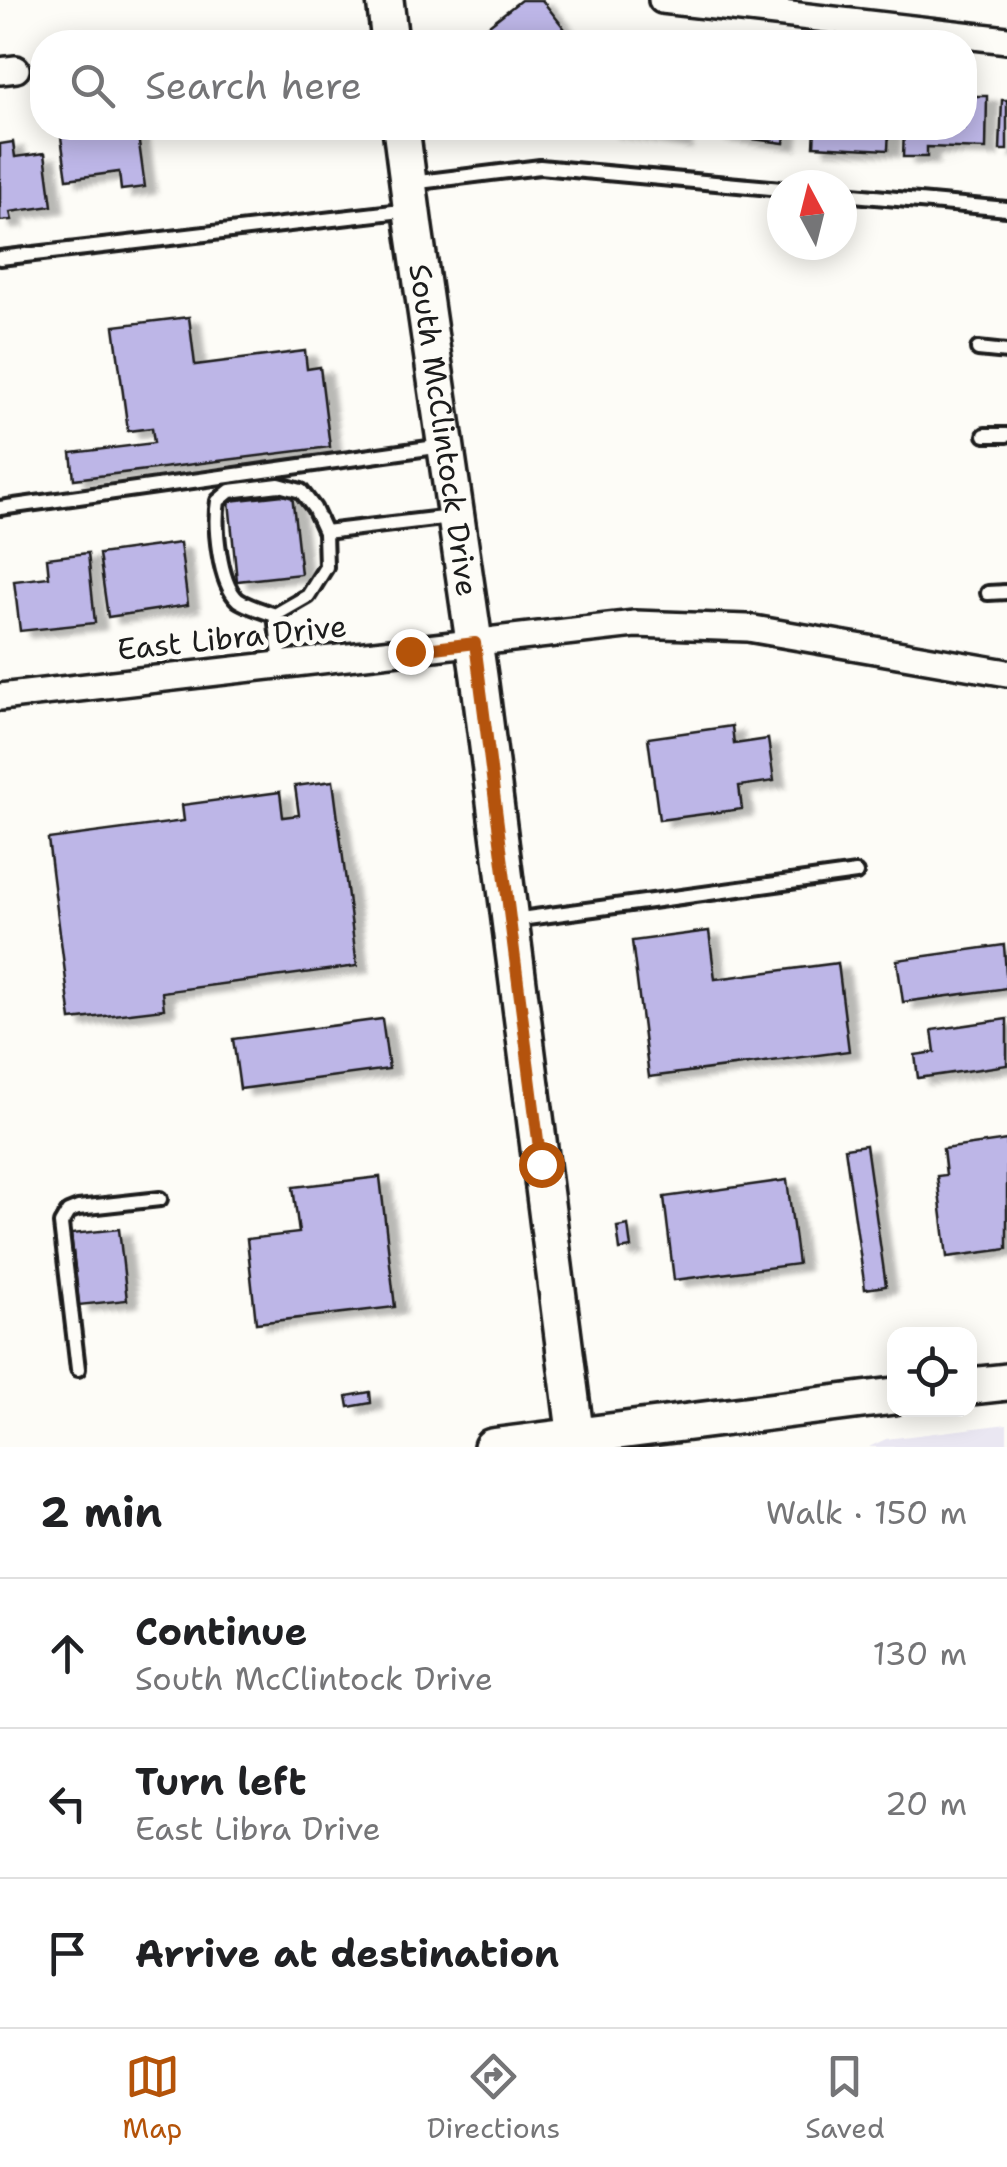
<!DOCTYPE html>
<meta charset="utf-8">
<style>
:root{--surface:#fff;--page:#f2f2f2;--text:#202124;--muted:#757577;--line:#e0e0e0;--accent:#b45309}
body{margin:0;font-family:"Shantell Sans",sans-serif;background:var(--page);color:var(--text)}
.controls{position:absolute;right:30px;bottom:30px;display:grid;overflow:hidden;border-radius:20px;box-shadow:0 5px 25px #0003}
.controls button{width:90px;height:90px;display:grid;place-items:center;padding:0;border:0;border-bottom:2px solid var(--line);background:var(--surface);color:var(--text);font:50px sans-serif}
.compass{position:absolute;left:767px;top:170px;width:90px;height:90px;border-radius:50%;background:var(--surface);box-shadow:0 5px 25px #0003;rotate:353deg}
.stop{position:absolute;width:30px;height:30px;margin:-22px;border:8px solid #b45309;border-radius:50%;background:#fff}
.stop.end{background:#b45309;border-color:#fff;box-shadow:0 2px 10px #0008}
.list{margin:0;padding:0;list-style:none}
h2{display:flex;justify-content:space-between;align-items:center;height:130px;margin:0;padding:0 40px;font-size:42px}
h2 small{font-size:32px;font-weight:400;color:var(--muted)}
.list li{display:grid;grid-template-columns:65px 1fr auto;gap:30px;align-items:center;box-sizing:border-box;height:150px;padding:0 40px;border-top:2px solid var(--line)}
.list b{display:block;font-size:38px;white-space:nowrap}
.list p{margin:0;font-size:32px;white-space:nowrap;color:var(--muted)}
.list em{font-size:32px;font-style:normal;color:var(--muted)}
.icon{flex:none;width:55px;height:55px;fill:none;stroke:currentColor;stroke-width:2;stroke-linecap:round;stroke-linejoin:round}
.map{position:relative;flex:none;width:1007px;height:1447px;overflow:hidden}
.search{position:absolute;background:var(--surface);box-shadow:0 5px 25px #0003;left:30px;right:30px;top:30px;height:110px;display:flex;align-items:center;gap:25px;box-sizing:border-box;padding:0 35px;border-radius:40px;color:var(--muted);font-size:38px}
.sheet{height:580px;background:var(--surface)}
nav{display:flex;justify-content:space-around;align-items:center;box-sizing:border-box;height:140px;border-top:2px solid var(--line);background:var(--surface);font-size:28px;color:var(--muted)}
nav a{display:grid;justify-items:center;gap:5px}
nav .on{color:var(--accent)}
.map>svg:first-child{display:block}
</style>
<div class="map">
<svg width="1007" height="1447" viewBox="0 0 1007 1447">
<defs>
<filter id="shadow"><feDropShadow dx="11" dy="6" stdDeviation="2.5" flood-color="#0004"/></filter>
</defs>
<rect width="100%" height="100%" fill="#fdfcf7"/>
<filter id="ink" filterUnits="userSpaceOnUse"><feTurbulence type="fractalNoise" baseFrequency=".01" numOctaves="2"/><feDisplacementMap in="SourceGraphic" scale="20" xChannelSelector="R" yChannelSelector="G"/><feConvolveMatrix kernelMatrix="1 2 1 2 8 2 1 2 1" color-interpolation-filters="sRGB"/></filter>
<g filter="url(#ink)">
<!-- built -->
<path fill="#eae7f2" d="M 1007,1424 L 1007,1447 L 869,1447 L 886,1439 Z"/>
<!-- building -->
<g fill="#bdb6e7" stroke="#1c1c1c" stroke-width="2.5" filter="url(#shadow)">
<path d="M 521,0 L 542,0 L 575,42 L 494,42 L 484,29 Z"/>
<path d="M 964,96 L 987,96 L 986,149 L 927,147 L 927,157 L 903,157 L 904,128 L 964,128 Z"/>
<path d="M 1002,100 L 1007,100 L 1007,150 L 1000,150 Z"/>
<path d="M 87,128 L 137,128 L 145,187 L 121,190 L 119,172 L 67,179 L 61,137 L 88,134 Z"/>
<path d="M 608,128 L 682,128 L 680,141 L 607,130 Z"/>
<path d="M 716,128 L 786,128 L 784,143 L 715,134 Z"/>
<path d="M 815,128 L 889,128 L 888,150 L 814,146 Z"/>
<path d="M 13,142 L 15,157 L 45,153 L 52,206 L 10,212 L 12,220 L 0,221 L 0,144 Z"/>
<path d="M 189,317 L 195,365 L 305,351 L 307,369 L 320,367 L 330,447 L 74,479 L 71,453 L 154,443 L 152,428 L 128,431 L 114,326 Z"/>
<path d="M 292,494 L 301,574 L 237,581 L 229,501 Z"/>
<path d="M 180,543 L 188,605 L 108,617 L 99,554 Z"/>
<path d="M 88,553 L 95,623 L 20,631 L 14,581 L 49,577 L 47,558 Z"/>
<path d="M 732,726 L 734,744 L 768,739 L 774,781 L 739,786 L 742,809 L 659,820 L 648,738 Z"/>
<path d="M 333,781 L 357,966 L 162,992 L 164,1009 L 71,1020 L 48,839 L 184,821 L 182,805 L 280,792 L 283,817 L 299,815 L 295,786 Z"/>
<path d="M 709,931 L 715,979 L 838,963 L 849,1051 L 649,1077 L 632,941 Z"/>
<path d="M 1004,945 L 1007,988 L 903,1002 L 897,960 Z"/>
<path d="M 382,1019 L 389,1069 L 240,1089 L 233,1039 Z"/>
<path d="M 1007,1019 L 1007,1065 L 918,1078 L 915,1055 L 935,1052 L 932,1030 Z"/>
<path d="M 1007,1140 L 1007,1249 L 947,1257 L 937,1176 L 946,1175 L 943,1149 Z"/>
<path d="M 866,1145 L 886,1286 L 865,1289 L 845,1148 Z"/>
<path d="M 380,1177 L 395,1307 L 256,1323 L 247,1239 L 299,1233 L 293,1187 Z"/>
<path d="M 787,1180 L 798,1264 L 674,1280 L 664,1197 Z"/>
<path d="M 628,1225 L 631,1248 L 620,1250 L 617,1227 Z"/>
<path d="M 119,1229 L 127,1300 L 79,1305 L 71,1234 Z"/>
<path d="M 370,1392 L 371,1403 L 349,1407 L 347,1396 Z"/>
</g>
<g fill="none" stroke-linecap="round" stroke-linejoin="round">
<defs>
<g id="service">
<path d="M 411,183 L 540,167 L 782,189"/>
<path d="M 842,194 L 1007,209"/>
<path d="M 0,258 L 410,210"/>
<path d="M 978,349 L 1007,352"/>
<path d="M 985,435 L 1007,435"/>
<path d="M 0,508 L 443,446"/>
<path d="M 325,532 L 451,517"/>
<path d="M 988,593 L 1007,592"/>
<path d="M 275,615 C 264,611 248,607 238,600 C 219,583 214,525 218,501 L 230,491 L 279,485 L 301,491 L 314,508 L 325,532 L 326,567 L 308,596 L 275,615 L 281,664"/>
<path d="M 513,920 L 856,873"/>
<path d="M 78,1369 L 61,1224 L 68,1212 L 78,1208 L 160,1199"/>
</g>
<g id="minor">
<path d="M 662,0 L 1007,40"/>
<path d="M 0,71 L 16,69"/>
<path d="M 0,697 L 635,624 L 748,628 L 1007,673"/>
</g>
<g id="secondary">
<path d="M 385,0 L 390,42"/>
<path id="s1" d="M 401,128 L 414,228 L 479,676 L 577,1447"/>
<path d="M 970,1386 L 1007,1382"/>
<path d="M 492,1447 L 894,1396"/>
</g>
</defs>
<!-- service casing -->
<use href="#service" stroke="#1c1c1c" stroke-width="20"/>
<!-- minor casing -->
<use href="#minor" stroke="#1c1c1c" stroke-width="32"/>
<!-- secondary casing -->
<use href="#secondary" stroke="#1c1c1c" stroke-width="42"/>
<!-- service -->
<use href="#service" stroke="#fdfcf7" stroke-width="12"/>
<!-- minor -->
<use href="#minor" stroke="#fdfcf7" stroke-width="25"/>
<!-- secondary -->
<use href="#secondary" stroke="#fdfcf7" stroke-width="35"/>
</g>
</g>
<g fill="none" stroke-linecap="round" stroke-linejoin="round" filter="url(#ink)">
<!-- route -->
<path stroke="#b45309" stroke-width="12" d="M 410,651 L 475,643 L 541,1164"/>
</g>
<g text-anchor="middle" stroke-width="10" stroke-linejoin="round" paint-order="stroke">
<!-- street labels -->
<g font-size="30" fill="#1c1c1c" stroke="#fdfcf7">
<text dy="10" stroke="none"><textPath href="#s1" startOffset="305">South McClintock Drive</textPath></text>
<text transform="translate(232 638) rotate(-6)" y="10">East Libra Drive</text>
</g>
</g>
</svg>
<div class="controls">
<button><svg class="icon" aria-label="locate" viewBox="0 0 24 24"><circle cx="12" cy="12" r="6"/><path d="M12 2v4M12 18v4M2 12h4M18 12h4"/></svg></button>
</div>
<svg class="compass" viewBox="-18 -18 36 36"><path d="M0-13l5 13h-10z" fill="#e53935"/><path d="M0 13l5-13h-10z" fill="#757577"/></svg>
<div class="stop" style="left:541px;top:1164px"></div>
<div class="stop end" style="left:410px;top:651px"></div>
<div class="search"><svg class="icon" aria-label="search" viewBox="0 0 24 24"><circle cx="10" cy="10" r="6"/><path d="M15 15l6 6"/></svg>Search here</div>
</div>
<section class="sheet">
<h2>2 min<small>Walk · 150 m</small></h2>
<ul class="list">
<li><svg class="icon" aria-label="ahead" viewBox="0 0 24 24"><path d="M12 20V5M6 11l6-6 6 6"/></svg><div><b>Continue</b><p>South McClintock Drive</p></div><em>130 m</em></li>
<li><svg class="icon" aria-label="left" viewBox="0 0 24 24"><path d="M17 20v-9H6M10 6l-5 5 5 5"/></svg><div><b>Turn left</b><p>East Libra Drive</p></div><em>20 m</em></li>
<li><svg class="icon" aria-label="arrive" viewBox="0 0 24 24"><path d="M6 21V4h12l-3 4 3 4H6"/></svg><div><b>Arrive at destination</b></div></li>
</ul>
</section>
<nav>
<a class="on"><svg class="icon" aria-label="map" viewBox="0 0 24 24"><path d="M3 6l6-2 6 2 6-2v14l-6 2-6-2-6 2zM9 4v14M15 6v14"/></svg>Map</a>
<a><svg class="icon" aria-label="directions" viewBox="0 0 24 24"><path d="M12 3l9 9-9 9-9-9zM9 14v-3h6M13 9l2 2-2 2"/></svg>Directions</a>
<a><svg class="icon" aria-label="saved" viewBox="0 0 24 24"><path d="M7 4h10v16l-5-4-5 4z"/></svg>Saved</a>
</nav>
